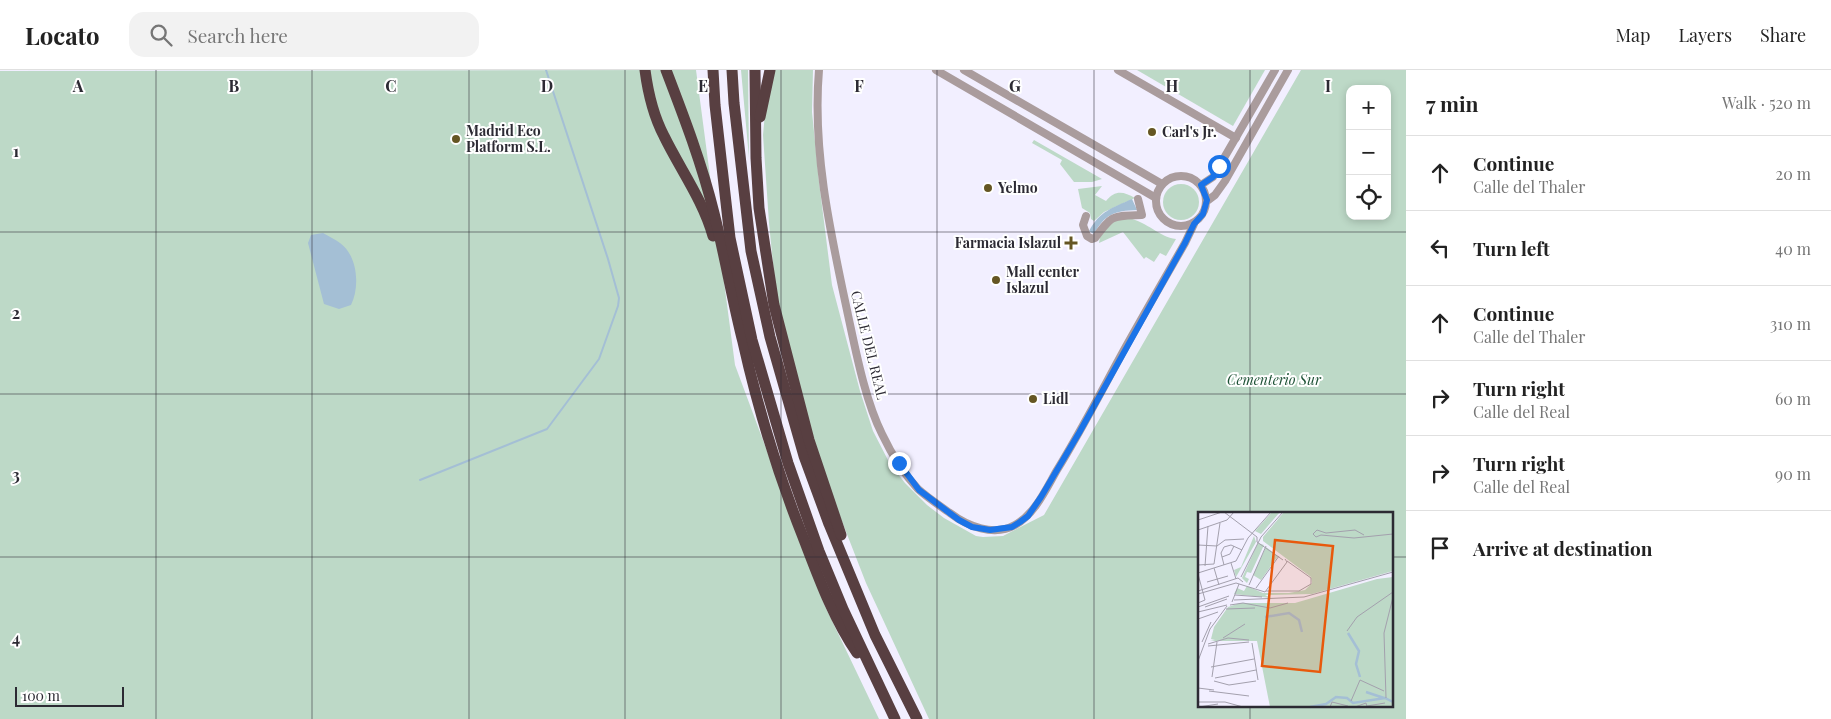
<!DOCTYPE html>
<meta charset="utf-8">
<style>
:root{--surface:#fff;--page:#f2f2f2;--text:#222;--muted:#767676;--line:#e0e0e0}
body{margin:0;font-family:"Playfair Display",serif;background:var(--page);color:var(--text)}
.controls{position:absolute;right:15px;top:15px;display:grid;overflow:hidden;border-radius:10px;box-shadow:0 2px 8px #0003}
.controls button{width:45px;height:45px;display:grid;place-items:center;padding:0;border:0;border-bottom:1px solid var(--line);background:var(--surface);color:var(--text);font:25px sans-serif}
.scale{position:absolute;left:15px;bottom:12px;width:109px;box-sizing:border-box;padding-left:5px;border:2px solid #2c2a33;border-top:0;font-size:14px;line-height:18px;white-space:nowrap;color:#2c2a33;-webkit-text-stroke:4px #fff;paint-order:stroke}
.stop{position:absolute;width:15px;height:15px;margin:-11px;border:4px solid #1a73e8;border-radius:50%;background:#fff}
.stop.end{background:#1a73e8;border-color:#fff;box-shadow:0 1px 5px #0008}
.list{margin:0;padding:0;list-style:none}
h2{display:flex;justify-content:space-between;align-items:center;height:65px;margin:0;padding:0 20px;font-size:21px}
h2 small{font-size:16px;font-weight:400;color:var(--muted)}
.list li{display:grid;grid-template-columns:32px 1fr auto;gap:15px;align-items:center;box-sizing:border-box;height:75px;padding:0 20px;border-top:1px solid var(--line)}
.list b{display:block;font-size:19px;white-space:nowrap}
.list p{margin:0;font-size:16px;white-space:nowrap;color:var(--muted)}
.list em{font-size:16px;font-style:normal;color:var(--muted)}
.icon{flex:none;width:28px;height:28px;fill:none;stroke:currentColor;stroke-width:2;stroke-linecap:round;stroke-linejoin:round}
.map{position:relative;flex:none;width:1406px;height:649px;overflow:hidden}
header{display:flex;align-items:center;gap:30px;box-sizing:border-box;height:70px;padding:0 25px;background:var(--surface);border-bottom:1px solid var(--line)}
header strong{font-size:24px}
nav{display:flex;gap:28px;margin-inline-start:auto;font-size:18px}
.search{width:350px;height:45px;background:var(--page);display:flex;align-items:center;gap:12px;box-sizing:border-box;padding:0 18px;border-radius:15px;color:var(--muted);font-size:19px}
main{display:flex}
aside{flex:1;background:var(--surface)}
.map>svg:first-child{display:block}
</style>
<header>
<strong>Locato</strong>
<div class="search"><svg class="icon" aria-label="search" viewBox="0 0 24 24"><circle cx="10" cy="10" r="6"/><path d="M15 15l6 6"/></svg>Search here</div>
<nav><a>Map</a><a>Layers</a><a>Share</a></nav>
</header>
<main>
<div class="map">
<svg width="1406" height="649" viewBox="0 0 1406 649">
<rect width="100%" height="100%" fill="#f2efff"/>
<!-- green -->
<g fill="#bdd9c7" fill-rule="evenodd">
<path d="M 696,0 L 735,295 L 824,534 L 879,649 L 0,649 L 0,1 Z"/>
<path d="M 741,0 L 748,0 L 749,88 Z"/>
<path d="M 775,0 L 813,0 L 812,42 L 819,112 L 832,215 L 860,321 L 873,361 L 890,394 L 905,413 L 927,435 L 944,448 L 976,466 L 983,467 L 1003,466 L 1044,445 L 1301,0 L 1406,0 L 1406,649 L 929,649 L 866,513 L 829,418 L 813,368 L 777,234 L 769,153 L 763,65 L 765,43 ZM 1350,19 L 1387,19 L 1387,146 L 1350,146 ZM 1200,443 L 1392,443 L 1392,635 L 1200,635 Z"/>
<path d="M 1137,0 L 1265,0 L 1233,56 Z"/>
<path d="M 1034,70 L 1102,109 L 1092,112 L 1074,112 L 1060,94 L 1062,90 L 1032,73 Z"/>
<circle cx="1181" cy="132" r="18"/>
<path d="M 1102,116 L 1095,125 L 1106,131 C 1115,120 1123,121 1135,128 L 1104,142 L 1094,151 L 1091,149 L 1090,143 L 1082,138 L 1078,119 Z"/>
<path d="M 1128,148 C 1148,152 1159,167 1176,169 L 1166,186 L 1160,183 L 1154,192 L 1146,187 L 1144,189 L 1123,162 L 1099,173 L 1100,167 L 1110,152 Z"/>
</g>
<!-- water -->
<g fill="#a4bfd5">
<path d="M 1132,129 L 1137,140 C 1114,141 1105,144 1094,164 L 1089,161 C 1100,141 1112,138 1132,129 Z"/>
<path d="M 323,163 C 328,166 335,169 340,173 C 358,186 360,217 351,235 L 339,239 L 324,234 L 308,173 L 311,165 Z"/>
</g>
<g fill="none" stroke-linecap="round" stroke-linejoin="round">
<!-- stream -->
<path stroke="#a4bfd5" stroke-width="2" d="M 420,410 L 547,359 L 599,289 L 618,236 L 619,228 L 608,189 L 546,0"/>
<!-- minor -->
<g stroke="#aa9c9d" stroke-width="8">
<path d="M 819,0 C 812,82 831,165 848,245 C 856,282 865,330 882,364 C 891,383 903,403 918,419 C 928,428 939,435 950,443 C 967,456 994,467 1015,455 C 1035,444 1046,419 1057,400 C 1081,361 1102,320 1124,280 C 1144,244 1165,208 1185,173 L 1194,154"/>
<path d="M 936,0 L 1156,128"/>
<path d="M 964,0 L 1162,114"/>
<path d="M 1118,0 L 1236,68"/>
<circle cx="1181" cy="131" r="25"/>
<path d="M 1201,115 L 1213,107 L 1275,0"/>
<path d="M 1207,131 L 1215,125 L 1225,111 L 1288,0"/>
<path d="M 1086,146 L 1083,155 L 1087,166 L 1092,169 L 1095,168 C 1113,144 1112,146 1142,145 L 1138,129"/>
</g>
<!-- highway -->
<g stroke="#583f41" stroke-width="11">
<path d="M 645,0 C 648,23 653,45 664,66 C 680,99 703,130 713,166"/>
<path d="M 666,0 C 684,47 702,94 714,143 C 725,186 732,229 743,272 C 758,339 778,404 803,467 C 818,506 833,548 857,583"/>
<path d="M 713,0 L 715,35 L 730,168 L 752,270 L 788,393 L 819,481 L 843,539 L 895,649"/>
<path d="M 732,0 L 734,33 L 751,181 L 770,267 L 804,386 L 829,454 L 875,565 L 917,649"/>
<path d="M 755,0 L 756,88 L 759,138 L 774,235 L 809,370 L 841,465"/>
<path d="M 760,47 L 770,0"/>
</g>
</g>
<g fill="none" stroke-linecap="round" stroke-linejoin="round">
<!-- route -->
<path stroke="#1a73e8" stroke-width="6" d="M 899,393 L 919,420 L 959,450 L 972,457 L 990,460 L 1012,457 L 1020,452 L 1028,446 L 1041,427 L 1079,363 L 1185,173 L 1194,154 L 1203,144 L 1207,130 L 1201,115 L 1213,107 L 1219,96"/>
</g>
<!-- grid -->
<path fill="none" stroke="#2c2a33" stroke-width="1" stroke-opacity="0.55" d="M 156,0 L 156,649M 312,0 L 312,649M 469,0 L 469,649M 625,0 L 625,649M 781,0 L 781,649M 937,0 L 937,649M 1094,0 L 1094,649M 1250,0 L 1250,443M 0,162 L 1406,162M 0,324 L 1406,324M 0,487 L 1200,487M 1392,487 L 1406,487M 1250,635 L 1250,649"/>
<!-- markers -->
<g fill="#655623" stroke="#fff" stroke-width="2">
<circle cx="1152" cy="62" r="5"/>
<circle cx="456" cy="69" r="5"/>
<circle cx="988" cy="118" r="5"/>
<path d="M1068.5 165.5h5v5h5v5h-5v5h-5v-5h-5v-5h5z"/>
<circle cx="996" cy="210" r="5"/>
<circle cx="1033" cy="329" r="5"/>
</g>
<g text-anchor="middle" stroke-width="4" stroke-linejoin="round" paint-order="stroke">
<!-- poi labels -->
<g font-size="14" font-weight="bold" fill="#2c2a33" stroke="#fff" text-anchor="start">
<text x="466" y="66">Madrid Eco<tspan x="466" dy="16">Platform S.L.</tspan></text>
<text x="1162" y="67">Carl's Jr.</text>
<text x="998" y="123">Yelmo</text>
<text x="1061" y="178" text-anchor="end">Farmacia Islazul</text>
<text x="1006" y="207">Mall center<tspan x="1006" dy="16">Islazul</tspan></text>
<text x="1043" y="334">Lidl</text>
</g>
<!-- street labels -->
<g font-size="14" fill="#2c2a33" stroke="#fff">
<text transform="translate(869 275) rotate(76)" y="5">CALLE DEL REAL</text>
</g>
<!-- park labels -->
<g font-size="14" font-style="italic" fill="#1d5135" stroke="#fff">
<text x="1274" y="315">Cementerio Sur</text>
</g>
</g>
<!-- overview -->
<g transform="translate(1198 442)">
<rect width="195" height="195" fill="#f2efff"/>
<path d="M 74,0 L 82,0 L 63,22 L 57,19 ZM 86,0 L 195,0 L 195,59 L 114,82 L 67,83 L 73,86 L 36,82 L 39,76 L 46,79 L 49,74 L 65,81 L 91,81 L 107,78 L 114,71 L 113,65 L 65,29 L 65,25 ZM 56,24 L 58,30 L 38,65 L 36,58 L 43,55 ZM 60,31 L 66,33 L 53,61 L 49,60 L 47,65 L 51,67 L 49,71 L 44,66 ZM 68,35 L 80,44 L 63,68 L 55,63 ZM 195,65 L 195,195 L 72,195 L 59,129 L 12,129 L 17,128 L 13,127 L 16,115 L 30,95 L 42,91 L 97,91 L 179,67 Z" fill="#bdd9c7"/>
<path fill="none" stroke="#a4bfd5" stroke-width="2.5" d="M 67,105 L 91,101 L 101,108 L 104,120M 150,121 L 161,139 L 158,152 L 162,165M 168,180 L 186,186M 112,195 L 128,192 L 138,185 L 149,186 L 155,191 L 187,186 L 195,190"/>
<path fill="none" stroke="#a3a0ad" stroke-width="1" d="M 26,0 L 59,25M 0,8 L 24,0M 0,18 L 29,8 L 36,0M 166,23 L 157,18 L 128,21 L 119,18 L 115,22 L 118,25 L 123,23 L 156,26 L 195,22M 59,25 L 59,30 L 85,48M 0,33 L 19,34 L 27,28 L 46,27M 24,45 L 32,42 L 36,34M 33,51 L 38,67M 0,53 L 16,52 L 22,11M 26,53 L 23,41 L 26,35 L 33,33 L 44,38M 7,54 L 10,14M 16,56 L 21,73M 0,61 L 38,49 L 50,26 L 73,0M 0,62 L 7,88 L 0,91M 43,65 L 63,25 L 85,0M 9,70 L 30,64M 51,73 L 68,34M 58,76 L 81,44M 0,79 L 40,66 L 45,70M 68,79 L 101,79 L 113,72 L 113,66 L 89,49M 0,82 L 38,71 L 67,80 L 89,50 L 87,47M 37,83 L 64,85M 36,88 L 106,85 L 195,60M 34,90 L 41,72M 32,93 L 45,91 L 72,96 L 90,91M 0,95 L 31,84M 7,95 L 29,87M 28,97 L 57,96M 0,100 L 29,93M 0,107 L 20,100M 149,119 L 159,105 L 195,80M 25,126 L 47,112M 4,130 L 13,110M 54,131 L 60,168M 10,132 L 30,126 L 51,128M 10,134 L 51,130M 0,149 L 12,117 L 29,94M 13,155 L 56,147M 14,165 L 19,130M 17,166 L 58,158M 16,169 L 31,173 L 58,169M 0,176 L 16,178M 11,179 L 51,184M 188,186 L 186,121 L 195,85M 153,189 L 162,168 L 186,179M 0,190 L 27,190 L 45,195M 169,194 L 187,191M 1,195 L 20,192M 132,195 L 134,190 L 150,194M 157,195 L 168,191 L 169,195"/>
<path fill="#e8590c" fill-opacity="0.15" stroke="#e8590c" stroke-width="2.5" d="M 77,28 L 135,34 L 122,160 L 64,154 Z"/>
<rect width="195" height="195" fill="none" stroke="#2c2a33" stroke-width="2.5"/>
</g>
<g font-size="16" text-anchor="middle" font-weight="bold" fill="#2c2a33" stroke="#fff" stroke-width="4" stroke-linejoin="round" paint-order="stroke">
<text x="78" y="22">A</text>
<text x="234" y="22">B</text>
<text x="391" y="22">C</text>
<text x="547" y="22">D</text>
<text x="703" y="22">E</text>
<text x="859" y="22">F</text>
<text x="1015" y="22">G</text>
<text x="1172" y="22">H</text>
<text x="1328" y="22">I</text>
<text x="16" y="87">1</text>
<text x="16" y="249">2</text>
<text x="16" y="411">3</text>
<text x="16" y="574">4</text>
</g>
</svg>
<div class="controls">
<button>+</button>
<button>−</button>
<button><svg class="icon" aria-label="locate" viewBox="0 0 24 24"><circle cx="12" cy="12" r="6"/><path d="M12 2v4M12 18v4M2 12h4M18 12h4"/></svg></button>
</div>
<div class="scale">100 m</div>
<div class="stop" style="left:1219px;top:96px"></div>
<div class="stop end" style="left:899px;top:393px"></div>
</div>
<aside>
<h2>7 min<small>Walk · 520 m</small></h2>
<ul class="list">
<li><svg class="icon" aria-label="ahead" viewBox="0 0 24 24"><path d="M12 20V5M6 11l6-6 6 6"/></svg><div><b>Continue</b><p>Calle del Thaler</p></div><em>20 m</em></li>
<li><svg class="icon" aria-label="left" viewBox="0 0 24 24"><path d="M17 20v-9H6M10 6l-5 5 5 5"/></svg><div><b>Turn left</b></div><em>40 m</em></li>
<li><svg class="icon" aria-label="ahead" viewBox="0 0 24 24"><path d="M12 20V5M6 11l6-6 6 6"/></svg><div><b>Continue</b><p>Calle del Thaler</p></div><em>310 m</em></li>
<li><svg class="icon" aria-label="right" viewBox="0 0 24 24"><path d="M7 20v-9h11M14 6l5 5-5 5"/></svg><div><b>Turn right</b><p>Calle del Real</p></div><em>60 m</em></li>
<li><svg class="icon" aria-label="right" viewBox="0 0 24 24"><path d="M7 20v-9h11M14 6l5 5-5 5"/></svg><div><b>Turn right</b><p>Calle del Real</p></div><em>90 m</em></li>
<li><svg class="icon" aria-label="arrive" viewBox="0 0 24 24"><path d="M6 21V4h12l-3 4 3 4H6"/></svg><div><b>Arrive at destination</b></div></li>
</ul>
</aside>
</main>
